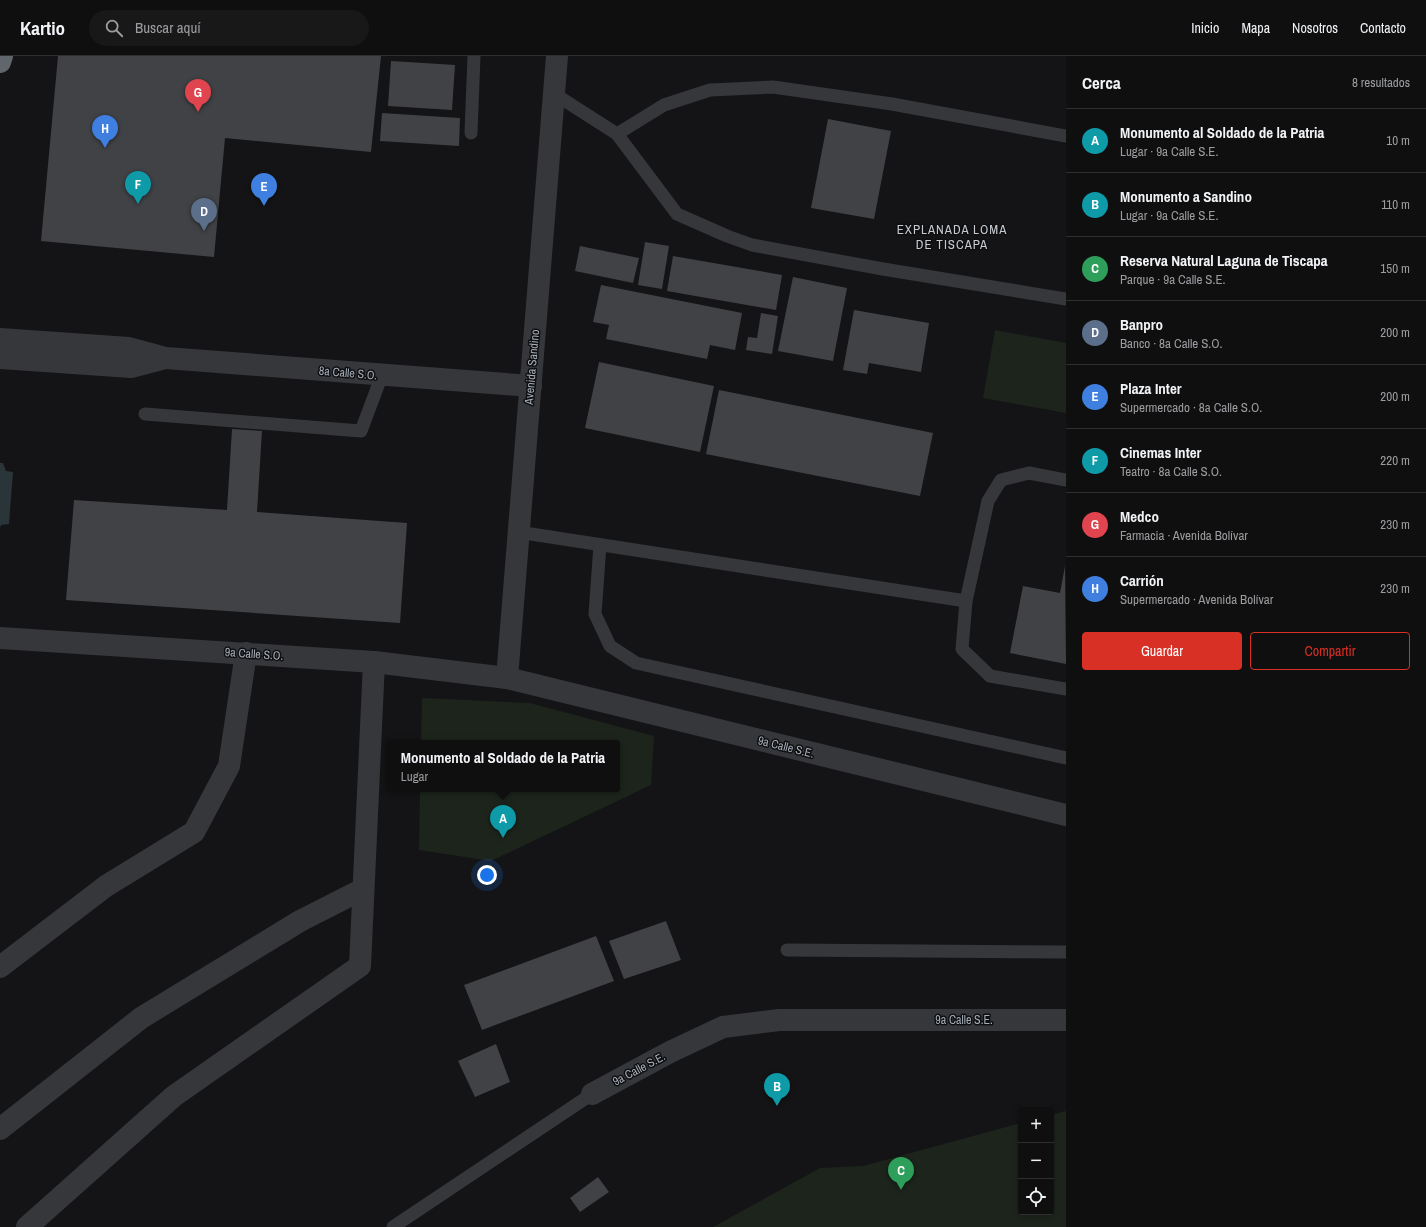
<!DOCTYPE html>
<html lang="es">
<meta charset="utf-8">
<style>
:root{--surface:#0f0f10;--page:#181819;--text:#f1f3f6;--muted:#9b9c9f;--line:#2f2f30;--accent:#d93025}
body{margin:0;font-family:"Archivo Narrow",sans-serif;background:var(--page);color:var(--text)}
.controls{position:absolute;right:12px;bottom:12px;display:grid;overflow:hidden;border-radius:4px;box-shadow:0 2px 6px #0003}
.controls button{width:36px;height:36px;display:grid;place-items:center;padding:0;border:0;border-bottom:1px solid var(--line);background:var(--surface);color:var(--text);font:20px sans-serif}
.you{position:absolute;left:487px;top:819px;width:14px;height:14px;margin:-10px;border:3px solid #fff;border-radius:50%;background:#1a73e8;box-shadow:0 0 0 6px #1a73e833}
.badge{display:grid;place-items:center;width:26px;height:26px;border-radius:50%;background:var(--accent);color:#fff;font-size:13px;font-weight:700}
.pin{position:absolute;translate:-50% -33px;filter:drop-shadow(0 1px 2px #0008)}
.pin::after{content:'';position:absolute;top:21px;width:14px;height:12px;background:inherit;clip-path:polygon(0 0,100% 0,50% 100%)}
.popup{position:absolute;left:386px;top:684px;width:234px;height:52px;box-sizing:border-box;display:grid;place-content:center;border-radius:4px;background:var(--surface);filter:drop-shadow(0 1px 3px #0005);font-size:13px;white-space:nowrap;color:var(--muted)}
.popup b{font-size:15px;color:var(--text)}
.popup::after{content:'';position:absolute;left:50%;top:100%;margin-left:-8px;border:8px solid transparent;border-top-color:var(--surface)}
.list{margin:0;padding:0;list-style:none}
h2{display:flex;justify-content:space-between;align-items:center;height:52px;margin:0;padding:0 16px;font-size:17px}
h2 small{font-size:13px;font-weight:400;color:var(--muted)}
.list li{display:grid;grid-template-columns:26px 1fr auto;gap:12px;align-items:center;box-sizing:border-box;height:64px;padding:0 16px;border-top:1px solid var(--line)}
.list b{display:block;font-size:15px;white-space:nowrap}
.list p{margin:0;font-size:13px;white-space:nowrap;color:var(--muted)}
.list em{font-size:13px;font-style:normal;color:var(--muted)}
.actions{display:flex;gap:8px;padding:12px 16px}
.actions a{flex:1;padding:9px 0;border:1px solid var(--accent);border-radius:4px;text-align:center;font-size:14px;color:var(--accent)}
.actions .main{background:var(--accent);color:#fff}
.icon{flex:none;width:22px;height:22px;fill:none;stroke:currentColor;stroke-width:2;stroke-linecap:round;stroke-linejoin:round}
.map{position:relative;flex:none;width:1066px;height:1171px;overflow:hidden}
header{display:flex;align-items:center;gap:24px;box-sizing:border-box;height:56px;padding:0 20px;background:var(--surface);border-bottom:1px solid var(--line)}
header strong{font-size:19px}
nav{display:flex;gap:22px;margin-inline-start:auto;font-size:14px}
.search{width:280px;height:36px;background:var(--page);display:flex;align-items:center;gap:10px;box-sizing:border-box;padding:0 14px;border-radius:22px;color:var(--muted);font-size:15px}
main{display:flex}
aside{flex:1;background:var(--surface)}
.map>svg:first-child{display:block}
</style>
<header>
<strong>Kartio</strong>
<div class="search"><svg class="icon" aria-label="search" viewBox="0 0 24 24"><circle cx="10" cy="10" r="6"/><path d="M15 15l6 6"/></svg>Buscar aquí</div>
<nav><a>Inicio</a><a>Mapa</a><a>Nosotros</a><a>Contacto</a></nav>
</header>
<main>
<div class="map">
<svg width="1066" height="1171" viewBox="0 0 1066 1171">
<rect width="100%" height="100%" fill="#141416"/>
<!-- green -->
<g fill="#1c241c">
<path d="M 995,274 L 1066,287 L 1066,357 L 983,342 Z"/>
<path d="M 422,642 L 530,647 L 654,680 L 651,729 L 491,805 L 419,794 L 420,733 L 617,733 L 617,687 L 421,687 Z"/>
<path d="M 1066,1055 L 1066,1171 L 713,1171 L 820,1112 L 863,1110 L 1021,1067 L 1021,1156 L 1051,1156 L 1051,1059 Z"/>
</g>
<!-- water -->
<path fill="#2a353a" d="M 0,407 L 3,407 L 6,415 L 13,416 L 9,468 L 1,469 L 0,472 Z"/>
<!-- building -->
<g fill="#404246">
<path d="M 58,0 L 381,0 L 371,96 L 225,82 L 214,201 L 41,185 Z"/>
<path d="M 391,5 L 455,9 L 452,54 L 388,50 Z"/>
<path d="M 382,57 L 460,62 L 459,90 L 380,85 Z"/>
<path d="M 828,63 L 891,75 L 874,163 L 811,152 Z"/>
<path d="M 645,186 L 669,190 L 662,233 L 638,229 Z"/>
<path d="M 580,190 L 639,202 L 633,227 L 575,215 Z"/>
<path d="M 673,200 L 782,219 L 776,254 L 667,235 Z"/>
<path d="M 793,221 L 847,232 L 833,305 L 778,295 Z"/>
<path d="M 601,229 L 742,257 L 735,294 L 710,289 L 707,303 L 606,283 L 609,269 L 593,266 Z"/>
<path d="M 854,254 L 929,267 L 921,316 L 869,307 L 867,318 L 843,314 Z"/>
<path d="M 761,257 L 778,260 L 772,298 L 746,294 L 748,281 L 757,282 Z"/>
<path d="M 599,306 L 714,330 L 700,396 L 585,372 Z"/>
<path d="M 719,334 L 933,377 L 920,440 L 706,398 Z"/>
<path d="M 232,373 L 262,375 L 257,456 L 407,467 L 400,567 L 66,544 L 74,444 L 227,454 Z"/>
<path d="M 1065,510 L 1066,608 L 1010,597 L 1023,530 L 1060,537 Z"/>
<path d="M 666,865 L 681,904 L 624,923 L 609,885 Z"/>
<path d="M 596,880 L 614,925 L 482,974 L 464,929 Z"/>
<path d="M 496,988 L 510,1026 L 475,1041 L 458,1005 Z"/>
<path d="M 598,1121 L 609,1136 L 580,1156 L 570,1142 Z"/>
</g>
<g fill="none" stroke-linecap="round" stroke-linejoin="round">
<!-- lane -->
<g stroke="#35373b" stroke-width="13">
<path d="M 553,37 L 617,78 L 677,158 L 727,180 L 752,189 L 883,213 L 1066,243"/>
<path d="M 471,77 L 474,0"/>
<path d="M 617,78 L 664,49 L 710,34 L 773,31 L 892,48 L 1066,80"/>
<path d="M 145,358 L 361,375 L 382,319"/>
<path d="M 518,476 L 966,545 L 988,445 L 1001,424 L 1029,417 L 1066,424"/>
<path d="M 600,489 L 595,558 L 610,590 L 636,607 L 1066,702"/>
<path d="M 966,545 L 962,593 L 990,620 L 1066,633"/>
<path d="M 787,894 L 1066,896"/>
<path d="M 393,1171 L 592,1038"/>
</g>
<!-- street -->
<g stroke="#35373b" stroke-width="22">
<path d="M 0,283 L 129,292 L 166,302 L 531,330"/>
<path d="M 0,302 L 131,311 L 165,302"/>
<path d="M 0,582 L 374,606 L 507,622 L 1066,759"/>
<path d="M 507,622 L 557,0"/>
<path d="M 0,911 L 106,830 L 194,776 L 229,710 L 246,597"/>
<path d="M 592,1038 L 670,996 L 723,971 L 779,964 L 1066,964"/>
<path d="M 0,1073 L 141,962 L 300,865 L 363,833"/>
<path d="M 27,1171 L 174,1040 L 360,910 L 374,606"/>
</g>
<!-- highway -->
<path stroke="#61656c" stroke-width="22" d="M 0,6 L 2,0"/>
</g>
<g text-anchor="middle" stroke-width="3" stroke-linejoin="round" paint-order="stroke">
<!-- street labels -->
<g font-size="12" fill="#a5adb7" stroke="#0f0f11">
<text transform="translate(532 311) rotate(-85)" y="4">Avenida Sandino</text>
<text transform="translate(348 317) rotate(5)" y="4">8a Calle S.O.</text>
<text transform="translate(254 598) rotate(4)" y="4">9a Calle S.O.</text>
<text transform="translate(786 691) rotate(14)" y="4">9a Calle S.E.</text>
<text x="964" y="968">9a Calle S.E.</text>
<text transform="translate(639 1013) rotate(-28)" y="4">9a Calle S.E.</text>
</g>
<!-- neighbourhood labels -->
<g font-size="13" letter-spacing="1" fill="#c6cbd2" stroke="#0f0f11">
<text x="952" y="178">EXPLANADA LOMA<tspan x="952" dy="15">DE TISCAPA</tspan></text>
</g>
</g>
</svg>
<div class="controls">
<button>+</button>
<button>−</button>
<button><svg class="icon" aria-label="locate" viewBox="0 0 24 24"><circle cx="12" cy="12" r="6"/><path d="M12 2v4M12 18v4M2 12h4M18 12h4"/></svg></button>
</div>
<div class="you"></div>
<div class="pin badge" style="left:503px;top:782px;background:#0f9aa8">A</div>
<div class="popup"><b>Monumento al Soldado de la Patria</b>Lugar</div>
<div class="pin badge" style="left:777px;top:1050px;background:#0f9aa8">B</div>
<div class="pin badge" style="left:901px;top:1134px;background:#2e9e5b">C</div>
<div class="pin badge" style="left:204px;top:175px;background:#5c6f8a">D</div>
<div class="pin badge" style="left:264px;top:150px;background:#3f7fe0">E</div>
<div class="pin badge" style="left:138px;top:148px;background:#0f9aa8">F</div>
<div class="pin badge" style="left:198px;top:56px;background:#e0444e">G</div>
<div class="pin badge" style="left:105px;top:92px;background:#3f7fe0">H</div>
</div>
<aside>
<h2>Cerca<small>8 resultados</small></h2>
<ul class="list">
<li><span class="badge" style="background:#0f9aa8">A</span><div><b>Monumento al Soldado de la Patria</b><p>Lugar · 9a Calle S.E.</p></div><em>10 m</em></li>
<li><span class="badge" style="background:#0f9aa8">B</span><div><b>Monumento a Sandino</b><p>Lugar · 9a Calle S.E.</p></div><em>110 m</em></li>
<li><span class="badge" style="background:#2e9e5b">C</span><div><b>Reserva Natural Laguna de Tiscapa</b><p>Parque · 9a Calle S.E.</p></div><em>150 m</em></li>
<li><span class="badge" style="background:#5c6f8a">D</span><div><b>Banpro</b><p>Banco · 8a Calle S.O.</p></div><em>200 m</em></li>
<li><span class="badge" style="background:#3f7fe0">E</span><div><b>Plaza Inter</b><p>Supermercado · 8a Calle S.O.</p></div><em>200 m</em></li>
<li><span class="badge" style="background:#0f9aa8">F</span><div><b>Cinemas Inter</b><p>Teatro · 8a Calle S.O.</p></div><em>220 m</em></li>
<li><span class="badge" style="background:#e0444e">G</span><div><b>Medco</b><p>Farmacia · Avenida Bolívar</p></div><em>230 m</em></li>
<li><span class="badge" style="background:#3f7fe0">H</span><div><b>Carrión</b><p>Supermercado · Avenida Bolívar</p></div><em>230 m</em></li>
</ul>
<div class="actions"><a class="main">Guardar</a><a>Compartir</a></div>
</aside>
</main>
